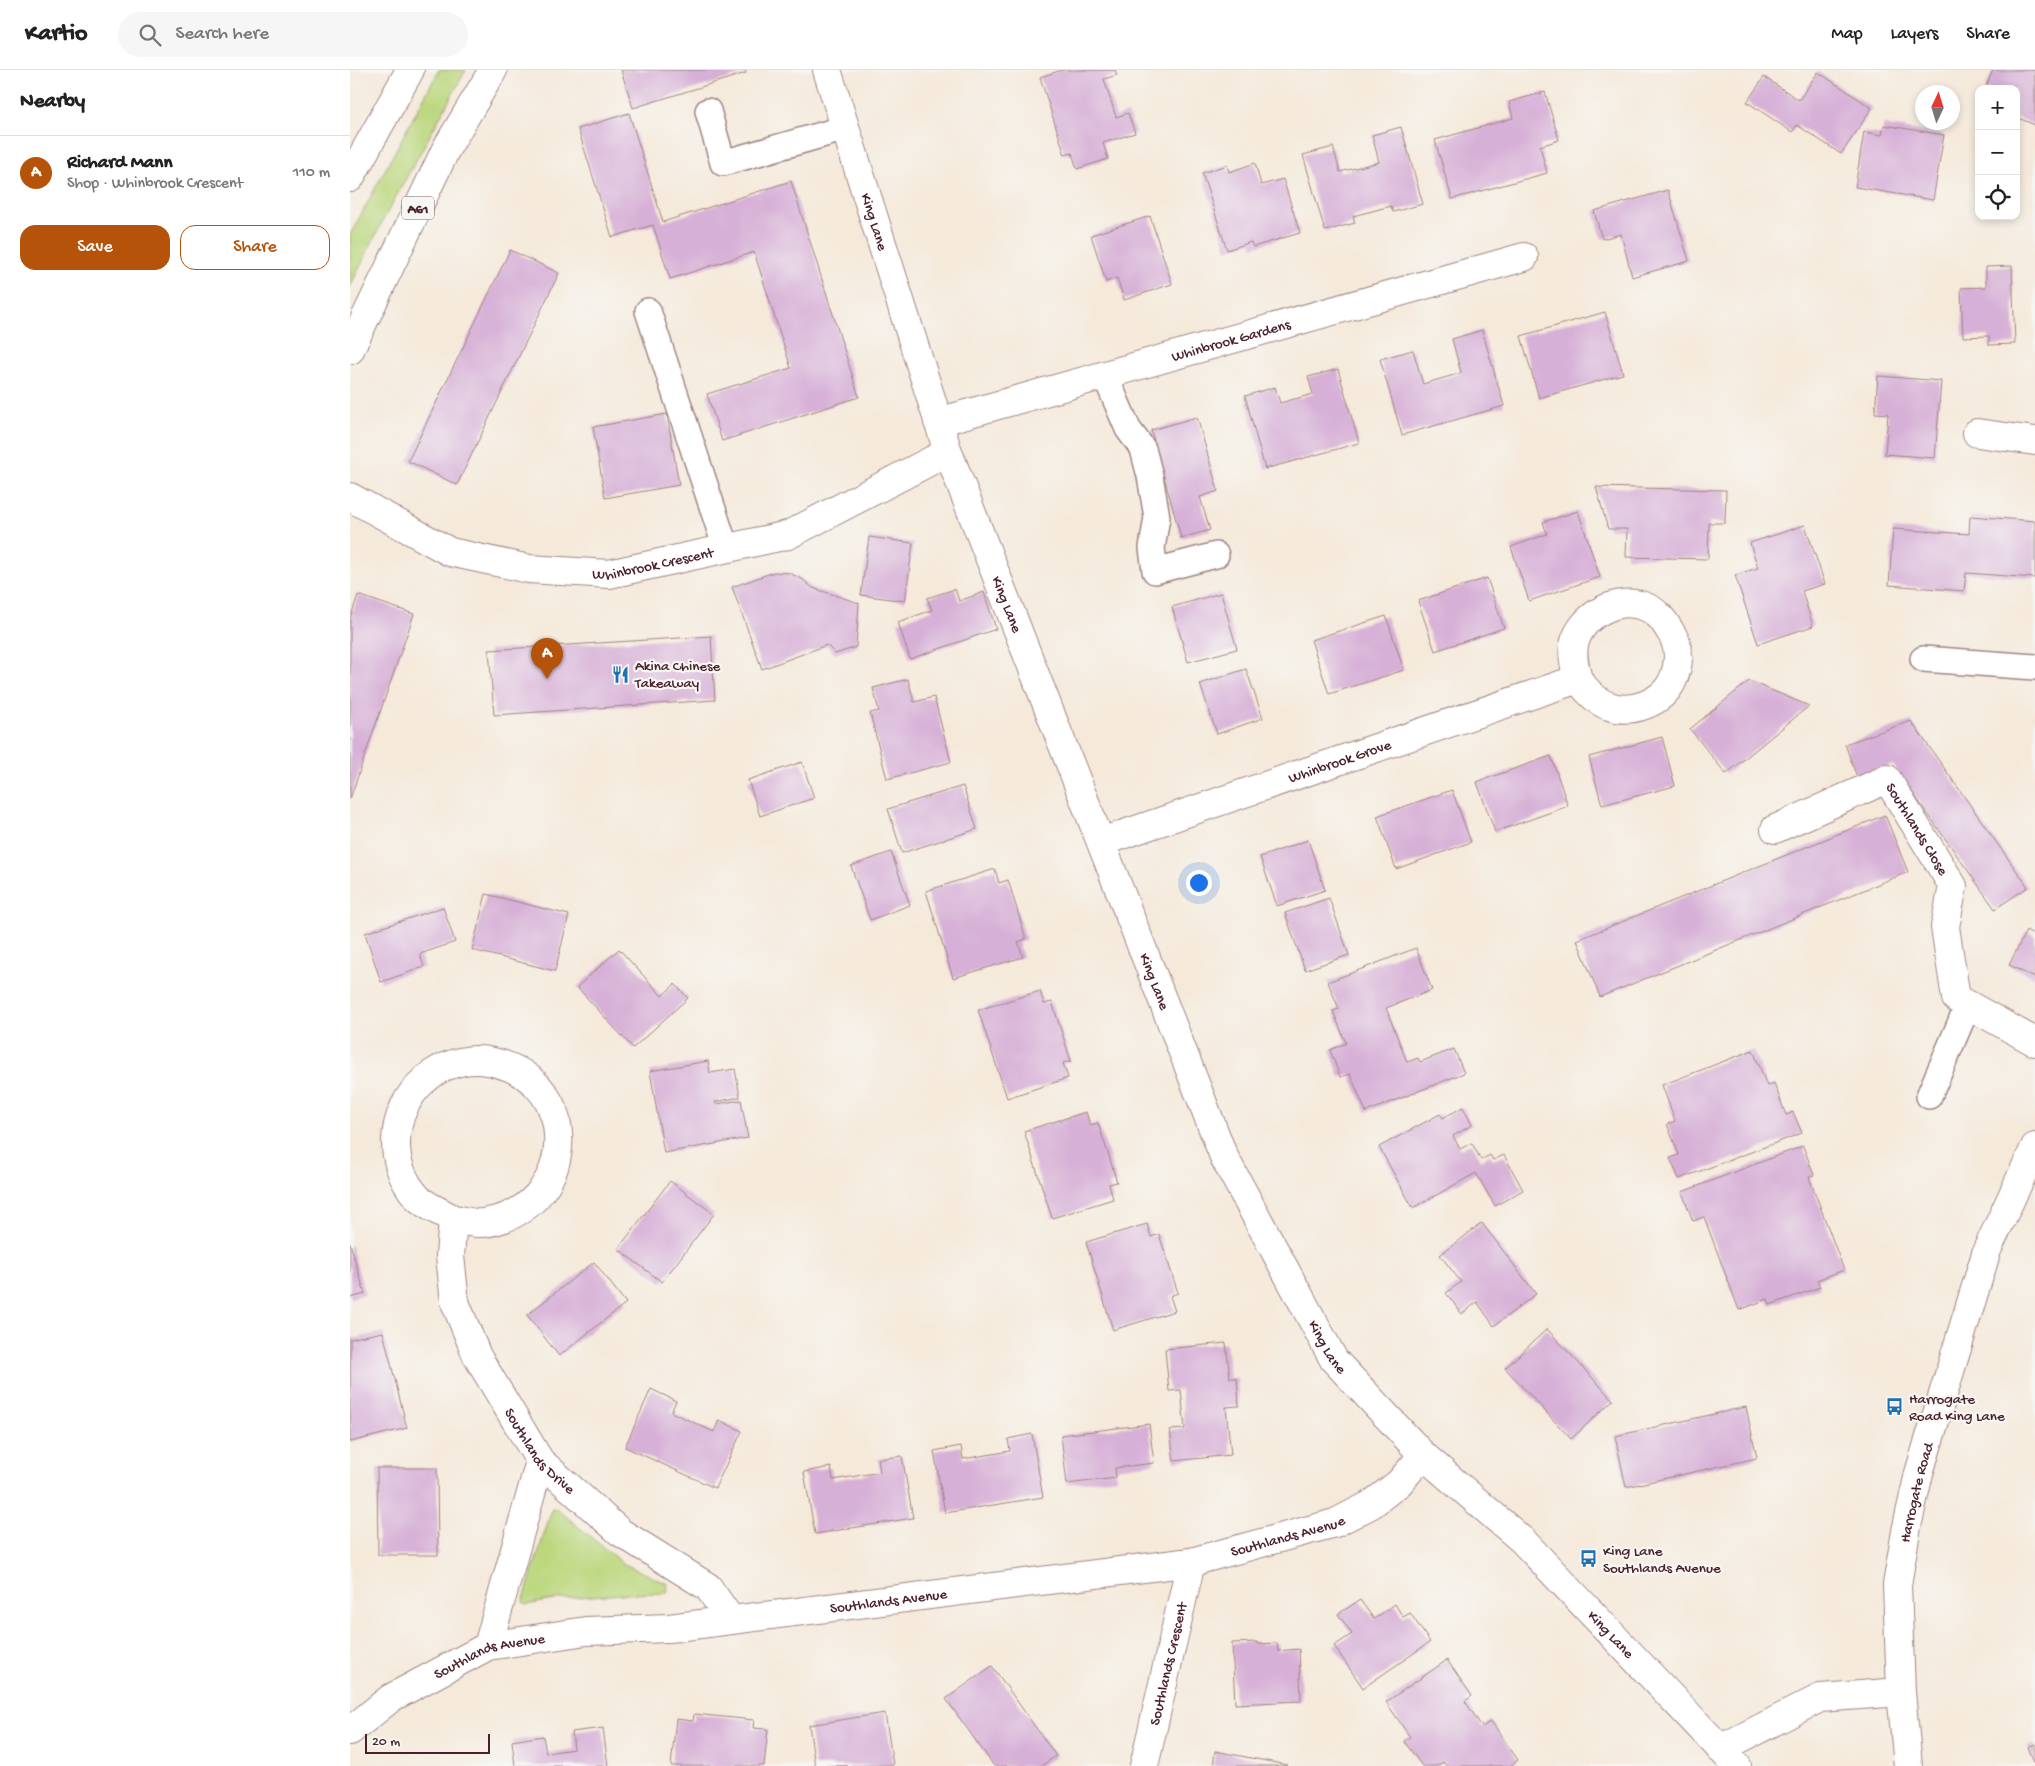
<!DOCTYPE html>
<meta charset="utf-8">
<style>
:root{--surface:#fff;--page:#f6f6f6;--text:#222;--muted:#767676;--line:#e0e0e0;--accent:#b45309}
body{margin:0;font-family:"Gochi Hand",sans-serif;background:var(--page);color:var(--text)}
.controls{position:absolute;right:15px;top:15px;display:grid;overflow:hidden;border-radius:10px;box-shadow:0 2px 8px #0003}
.controls button{width:45px;height:45px;display:grid;place-items:center;padding:0;border:0;border-bottom:1px solid var(--line);background:var(--surface);color:var(--text);font:25px sans-serif}
.compass{position:absolute;left:1565px;top:15px;width:45px;height:45px;border-radius:50%;background:var(--surface);box-shadow:0 2px 8px #0003;rotate:4deg}
.scale{position:absolute;left:15px;bottom:12px;width:125px;box-sizing:border-box;padding-left:5px;border:2px solid #4a1f2b;border-top:0;font-size:14px;line-height:18px;white-space:nowrap;color:#4a1f2b;-webkit-text-stroke:4px #f6f6f2;paint-order:stroke}
.you{position:absolute;left:848px;top:812px;width:18px;height:18px;margin:-12px;border:4px solid #fff;border-radius:50%;background:#1a73e8;box-shadow:0 0 0 8px #1a73e833}
.badge{display:grid;place-items:center;width:32px;height:32px;border-radius:50%;background:var(--accent);color:#fff;font-size:16px;font-weight:700}
.pin{position:absolute;translate:-50% -41px;filter:drop-shadow(0 1px 2px #0008)}
.pin::after{content:'';position:absolute;top:26px;width:18px;height:15px;background:inherit;clip-path:polygon(0 0,100% 0,50% 100%)}
.list{margin:0;padding:0;list-style:none}
h2{display:flex;justify-content:space-between;align-items:center;height:65px;margin:0;padding:0 20px;font-size:21px}
h2 small{font-size:16px;font-weight:400;color:var(--muted)}
.list li{display:grid;grid-template-columns:32px 1fr auto;gap:15px;align-items:center;box-sizing:border-box;height:75px;padding:0 20px;border-top:1px solid var(--line)}
.list b{display:block;font-size:19px;white-space:nowrap}
.list p{margin:0;font-size:16px;white-space:nowrap;color:var(--muted)}
.list em{font-size:16px;font-style:normal;color:var(--muted)}
.actions{display:flex;gap:10px;padding:15px 20px}
.actions a{flex:1;padding:11px 0;border:1px solid var(--accent);border-radius:15px;text-align:center;font-size:18px;color:var(--accent)}
.actions .main{background:var(--accent);color:#fff}
.icon{flex:none;width:28px;height:28px;fill:none;stroke:currentColor;stroke-width:2;stroke-linecap:round;stroke-linejoin:round}
.map{position:relative;flex:none;width:1685px;height:1696px;overflow:hidden}
header{display:flex;align-items:center;gap:30px;box-sizing:border-box;height:70px;padding:0 25px;background:var(--surface);border-bottom:1px solid var(--line)}
header strong{font-size:24px}
nav{display:flex;gap:28px;margin-inline-start:auto;font-size:18px}
.search{width:350px;height:45px;background:var(--page);display:flex;align-items:center;gap:12px;box-sizing:border-box;padding:0 18px;border-radius:28px;color:var(--muted);font-size:19px}
main{display:flex}
aside{flex:1;background:var(--surface)}
.map>svg:first-child{display:block}
</style>
<header>
<strong>Kartio</strong>
<div class="search"><svg class="icon" aria-label="search" viewBox="0 0 24 24"><circle cx="10" cy="10" r="6"/><path d="M15 15l6 6"/></svg>Search here</div>
<nav><a>Map</a><a>Layers</a><a>Share</a></nav>
</header>
<main>
<aside>
<h2>Nearby<small></small></h2>
<ul class="list">
<li><span class="badge">A</span><div><b>Richard Mann</b><p>Shop · Whinbrook Crescent</p></div><em>110 m</em></li>
</ul>
<div class="actions"><a class="main">Save</a><a>Share</a></div>
</aside>
<div class="map">
<svg width="1685" height="1696" viewBox="0 0 1685 1696">
<rect width="100%" height="100%" fill="#f6f6f2"/>
<filter id="ink" filterUnits="userSpaceOnUse"><feTurbulence type="fractalNoise" baseFrequency=".02" numOctaves="2"/><feDisplacementMap in="SourceGraphic" scale="10" xChannelSelector="R" yChannelSelector="G"/><feConvolveMatrix kernelMatrix="1 2 1 2 8 2 1 2 1" color-interpolation-filters="sRGB"/></filter>
<filter id="wash" filterUnits="userSpaceOnUse"><feTurbulence type="fractalNoise" baseFrequency=".0096" numOctaves="4" result="noise"/><feDisplacementMap in="SourceGraphic" scale="20" xChannelSelector="R" yChannelSelector="G"/><feGaussianBlur stdDeviation="1.12" result="paint"/><feColorMatrix in="noise" values="0 0 0 0 0 0 0 0 0 0 0 0 0 0 0 0 0 1.4 0 .05"/><feComposite in="paint" operator="in"/></filter>
<g filter="url(#wash)">
<rect width="100%" height="100%" fill="#f5e9da"/>
<!-- green -->
<g fill="#bbd77d" stroke="#827b54">
<path d="M 89,0 L 116,0 L 33,150 L 0,217 L 0,165 Z"/>
<path d="M 202,1439 L 207,1439 L 272,1493 L 318,1514 L 317,1523 C 269,1524 223,1525 176,1535 L 173,1532 Z"/>
</g>
<g id="blocks">
<!-- building -->
<g fill="#d7b0d7">
<path d="M 271,0 L 395,0 L 396,3 L 283,38 Z"/>
<path d="M 712,0 L 765,0 L 767,5 L 754,9 L 766,47 L 778,43 L 785,63 L 753,73 L 758,89 L 727,99 L 722,83 L 715,85 L 690,7 Z"/>
<path d="M 1643,0 L 1685,0 L 1685,55 L 1666,47 L 1666,19 L 1635,19 Z"/>
<path d="M 1468,2 L 1522,38 L 1491,84 L 1447,55 L 1442,62 L 1397,32 L 1414,7 L 1449,30 Z"/>
<path d="M 1195,22 L 1209,70 L 1190,76 L 1197,103 L 1102,129 L 1085,70 L 1163,48 L 1159,32 Z"/>
<path d="M 279,43 L 313,152 L 441,111 L 509,327 L 372,371 L 357,324 L 441,298 L 404,182 L 320,209 L 303,155 L 262,167 L 228,59 Z"/>
<path d="M 1534,55 L 1594,65 L 1583,130 L 1505,117 L 1514,62 L 1532,65 Z"/>
<path d="M 1051,57 L 1073,134 L 1043,142 L 1041,136 L 1003,146 L 1005,153 L 975,161 L 953,85 L 983,77 L 990,102 L 1029,92 L 1022,65 Z"/>
<path d="M 905,93 L 911,115 L 933,109 L 950,163 L 903,177 L 901,172 L 877,180 L 852,103 L 877,95 L 879,102 Z"/>
<path d="M 1318,120 L 1339,191 L 1282,207 L 1271,164 L 1252,169 L 1244,141 Z"/>
<path d="M 800,146 L 822,214 L 774,230 L 767,208 L 756,212 L 741,165 Z"/>
<path d="M 160,180 L 209,203 L 107,415 L 58,391 Z"/>
<path d="M 1662,196 L 1665,274 L 1639,275 L 1639,266 L 1613,267 L 1611,218 L 1636,217 L 1636,197 Z"/>
<path d="M 1255,242 L 1273,304 L 1189,328 L 1171,266 Z"/>
<path d="M 1132,260 L 1154,336 L 1052,365 L 1030,289 L 1063,280 L 1073,314 L 1111,303 L 1102,269 Z"/>
<path d="M 988,299 L 1009,373 L 915,399 L 895,326 L 925,317 L 930,333 L 963,324 L 958,307 Z"/>
<path d="M 1528,306 L 1591,311 L 1585,388 L 1535,384 L 1538,344 L 1525,343 Z"/>
<path d="M 317,344 L 329,415 L 255,428 L 243,357 Z"/>
<path d="M 847,347 L 868,421 L 850,427 L 860,460 L 831,468 L 801,360 Z"/>
<path d="M 1246,417 L 1376,420 L 1375,453 L 1359,453 L 1358,489 L 1276,487 L 1277,459 L 1258,459 Z"/>
<path d="M 1228,441 L 1250,507 L 1179,531 L 1161,477 L 1197,464 L 1193,452 Z"/>
<path d="M 1620,446 L 1685,451 L 1685,508 L 1616,503 L 1614,521 L 1539,515 L 1543,459 L 1619,464 Z"/>
<path d="M 1455,455 L 1475,514 L 1452,521 L 1463,556 L 1408,574 L 1385,505 L 1408,498 L 1400,473 Z"/>
<path d="M 519,467 L 563,473 L 555,531 L 511,525 Z"/>
<path d="M 424,502 L 439,503 L 452,509 L 463,518 L 509,533 L 506,577 L 485,584 L 477,575 L 412,599 L 382,517 Z"/>
<path d="M 1137,508 L 1154,558 L 1085,581 L 1068,531 Z"/>
<path d="M 605,519 L 609,531 L 634,522 L 646,559 L 560,589 L 548,552 L 582,540 L 577,528 Z"/>
<path d="M 871,523 L 887,579 L 838,592 L 822,537 Z"/>
<path d="M 8,525 L 64,544 L 0,729 L 0,549 Z"/>
<path d="M 1036,546 L 1054,600 L 979,624 L 961,570 Z"/>
<path d="M 361,566 L 365,630 L 144,645 L 139,580 Z"/>
<path d="M 896,599 L 913,648 L 867,664 L 850,614 Z"/>
<path d="M 558,609 L 564,632 L 584,627 L 601,692 L 537,709 L 520,643 L 529,641 L 523,618 Z"/>
<path d="M 1399,611 L 1459,636 L 1376,704 L 1340,659 Z"/>
<path d="M 1561,651 L 1678,817 L 1645,839 L 1543,695 L 1507,707 L 1495,674 Z"/>
<path d="M 1312,667 L 1325,716 L 1252,735 L 1239,687 Z"/>
<path d="M 1201,686 L 1218,736 L 1145,762 L 1127,712 Z"/>
<path d="M 452,692 L 464,728 L 410,746 L 398,710 Z"/>
<path d="M 613,716 L 627,759 L 552,783 L 538,739 Z"/>
<path d="M 1102,720 L 1121,772 L 1046,799 L 1027,746 Z"/>
<path d="M 1535,745 L 1558,802 L 1250,927 L 1227,870 Z"/>
<path d="M 958,770 L 975,820 L 927,836 L 910,787 Z"/>
<path d="M 541,782 L 560,835 L 520,850 L 501,796 Z"/>
<path d="M 645,799 L 649,813 L 658,810 L 676,869 L 668,872 L 673,887 L 603,908 L 576,821 Z"/>
<path d="M 136,824 L 219,845 L 205,901 L 122,880 Z"/>
<path d="M 979,828 L 999,885 L 955,900 L 935,843 Z"/>
<path d="M 93,837 L 105,872 L 70,884 L 74,897 L 31,912 L 15,863 Z"/>
<path d="M 1676,861 L 1685,866 L 1685,908 L 1659,895 Z"/>
<path d="M 1066,878 L 1082,920 L 1036,938 L 1057,992 L 1068,988 L 1070,992 L 1104,979 L 1114,1003 L 1016,1042 L 1000,1004 L 990,1007 L 980,980 L 996,973 L 983,941 L 989,939 L 978,912 Z"/>
<path d="M 269,879 L 312,926 L 325,914 L 338,928 L 283,978 L 227,917 Z"/>
<path d="M 690,921 L 694,934 L 702,932 L 721,991 L 713,993 L 718,1008 L 657,1028 L 628,940 Z"/>
<path d="M 1403,980 L 1417,1016 L 1424,1013 L 1436,1045 L 1443,1042 L 1452,1063 L 1329,1109 L 1320,1088 L 1329,1085 L 1317,1054 L 1325,1051 L 1312,1015 Z"/>
<path d="M 358,991 L 360,1003 L 385,999 L 390,1027 L 365,1032 L 366,1034 L 391,1030 L 398,1068 L 314,1083 L 300,1001 Z"/>
<path d="M 1113,1037 L 1122,1055 L 1103,1066 L 1110,1079 L 1122,1073 L 1131,1090 L 1140,1085 L 1143,1090 L 1154,1085 L 1173,1120 L 1145,1136 L 1126,1103 L 1063,1138 L 1029,1077 L 1090,1044 L 1093,1048 Z"/>
<path d="M 736,1042 L 740,1055 L 748,1053 L 758,1083 L 767,1112 L 759,1114 L 763,1129 L 702,1148 L 674,1061 Z"/>
<path d="M 1453,1076 L 1464,1105 L 1459,1107 L 1494,1200 L 1467,1210 L 1470,1217 L 1420,1235 L 1418,1229 L 1389,1240 L 1354,1147 L 1343,1151 L 1332,1122 Z"/>
<path d="M 320,1111 L 364,1144 L 312,1212 L 268,1179 Z"/>
<path d="M 1132,1153 L 1186,1224 L 1144,1256 L 1127,1232 L 1112,1244 L 1096,1223 L 1111,1212 L 1090,1185 Z"/>
<path d="M 797,1154 L 801,1167 L 809,1164 L 828,1223 L 820,1226 L 825,1241 L 763,1260 L 736,1172 Z"/>
<path d="M 0,1173 L 15,1224 L 0,1228 Z"/>
<path d="M 244,1192 L 276,1233 L 209,1286 L 177,1245 Z"/>
<path d="M 1197,1259 L 1263,1330 L 1221,1369 L 1155,1298 Z"/>
<path d="M 33,1262 L 57,1358 L 0,1372 L 0,1269 Z"/>
<path d="M 876,1273 L 880,1308 L 887,1308 L 889,1336 L 876,1337 L 881,1385 L 824,1391 L 820,1360 L 835,1359 L 831,1320 L 819,1321 L 815,1279 Z"/>
<path d="M 301,1319 L 326,1331 L 321,1342 L 364,1362 L 369,1350 L 392,1361 L 365,1418 L 275,1377 Z"/>
<path d="M 1396,1337 L 1407,1388 L 1276,1417 L 1265,1366 Z"/>
<path d="M 799,1354 L 804,1393 L 765,1398 L 766,1408 L 717,1414 L 711,1365 Z"/>
<path d="M 682,1364 L 693,1427 L 595,1443 L 584,1381 L 611,1376 L 613,1389 L 660,1381 L 658,1369 Z"/>
<path d="M 552,1386 L 563,1448 L 465,1464 L 454,1402 L 481,1397 L 483,1410 L 530,1402 L 528,1389 Z"/>
<path d="M 27,1398 L 87,1398 L 88,1485 L 28,1485 Z"/>
<path d="M 1010,1530 L 1024,1549 L 1045,1534 L 1053,1547 L 1060,1543 L 1080,1572 L 1013,1618 L 984,1576 L 1002,1564 L 988,1544 Z"/>
<path d="M 907,1572 L 908,1574 L 927,1573 L 928,1581 L 949,1579 L 951,1631 L 885,1634 L 882,1573 Z"/>
<path d="M 1097,1590 L 1122,1626 L 1115,1631 L 1132,1657 L 1141,1651 L 1168,1690 L 1160,1696 L 1096,1696 L 1093,1692 L 1087,1696 L 1072,1696 L 1054,1671 L 1060,1667 L 1036,1632 Z"/>
<path d="M 642,1596 L 706,1686 L 691,1696 L 644,1696 L 596,1629 Z"/>
<path d="M 535,1643 L 543,1695 L 465,1696 L 459,1655 Z"/>
<path d="M 344,1644 L 404,1650 L 403,1658 L 418,1659 L 414,1696 L 321,1696 L 326,1649 L 343,1651 Z"/>
<path d="M 253,1658 L 258,1696 L 165,1696 L 162,1671 L 193,1666 L 196,1683 L 224,1679 L 222,1662 Z"/>
<path d="M 1685,1674 L 1685,1695 L 1678,1677 Z"/>
<path d="M 865,1681 L 937,1695 L 937,1696 L 863,1696 Z"/>
</g>
</g>
</g>
<g filter="url(#ink)">
<use href="#blocks" fill-opacity="0" stroke="#a08482" stroke-width="1"/>
<g fill="none" stroke-linecap="round" stroke-linejoin="round">
<defs>
<g id="lane">
<path d="M 358,41 L 373,93 L 496,58"/>
<path d="M 298,241 L 376,479"/>
<path d="M 755,305 L 778,359 L 793,379 L 800,406 L 807,447 L 802,478 L 805,501 L 866,485"/>
<path d="M 1573,589 L 1685,597"/>
<path d="M 1579,1026 L 1618,935"/>
</g>
<g id="street">
<path id="s1" d="M 477,0 L 598,382 L 874,1087 L 984,1290 L 1073,1385 L 1173,1471 L 1387,1696"/>
<path id="s2" d="M 588,352 L 1174,187"/>
<path d="M 1627,363 L 1685,371"/>
<path id="s3" d="M 0,427 L 100,482 L 179,499 L 259,504 L 438,465 L 598,382"/>
<path id="s4" d="M 1425,759 L 1537,709 L 1603,816 L 1595,857 L 1606,928 L 1685,972"/>
<path id="s5" d="M 751,772 L 1228,609 C 1236,620 1246,632 1259,636 C 1282,644 1311,633 1322,612 C 1330,594 1331,577 1320,561 C 1314,551 1308,542 1296,537 C 1268,525 1231,545 1224,575 C 1222,587 1225,598 1228,609"/>
<path id="s6" d="M 103,1149 C 92,1142 75,1136 67,1127 C 33,1089 42,1032 82,1004 C 99,992 123,987 143,992 C 236,1012 227,1141 133,1153 C 123,1154 112,1150 103,1149 L 100,1186 L 105,1232 L 127,1286 L 190,1391 L 270,1462 L 358,1517 L 381,1550"/>
<path d="M 138,1576 L 190,1391"/>
<path id="s7" d="M 0,1661 L 41,1628 L 138,1576 L 236,1561 L 319,1558 L 841,1492 L 985,1453 L 1022,1434 L 1049,1413 L 1073,1385"/>
<path d="M 1370,1679 L 1470,1628 L 1551,1622"/>
<path id="s8" d="M 794,1696 L 841,1492"/>
</g>
<g id="secondary">
<path id="s9" d="M 1558,1696 L 1551,1622 L 1547,1515 L 1556,1461 L 1569,1403 L 1637,1180 L 1685,1077"/>
</g>
<g id="highway">
<path d="M 0,108 L 60,0"/>
<path d="M 0,280 L 96,79 L 143,0"/>
</g>
</defs>
<!-- lane casing -->
<use href="#lane" stroke="#a08482" stroke-width="28"/>
<!-- street casing -->
<use href="#street" stroke="#a08482" stroke-width="30"/>
<!-- secondary casing -->
<use href="#secondary" stroke="#a08482" stroke-width="30"/>
<!-- highway casing -->
<use href="#highway" stroke="#a08482" stroke-width="30"/>
<!-- lane -->
<use href="#lane" stroke="#fff" stroke-width="25"/>
<!-- street -->
<use href="#street" stroke="#fff" stroke-width="28"/>
<!-- secondary -->
<use href="#secondary" stroke="#fff" stroke-width="28"/>
<!-- highway -->
<use href="#highway" stroke="#fff" stroke-width="28"/>
</g>
</g>
<!-- icons -->
<defs>
<symbol id="restaurant-bare" viewBox="-9 -9 18 18"><path d="M-5-6h1v4h1v-4h1v4h1v-4h1v5L-1.5 .5V6h-2V.5L-5-1ZM5-6V6H3V1.5H1.5Q1.5-4 5-6Z" fill="#1f6fb2" stroke="#f6f6f2" stroke-width="2.5" paint-order="stroke"/></symbol>
<symbol id="bus-bare" viewBox="-9 -9 18 18"><path d="M-5-6H5V4H4V6H2V4H-2V6H-4V4H-5ZM-3.5-4V0h7V-4ZM-3.5 1.2v1.5H-2V1.2ZM2 1.2v1.5H3.5V1.2Z" fill="#1f6fb2" stroke="#f6f6f2" stroke-width="2.5" paint-order="stroke"/></symbol>
</defs>
<g fill-rule="evenodd">
<use href="#restaurant-bare" x="258" y="592" width="25" height="25"/>
<use href="#bus-bare" x="1532" y="1324" width="25" height="25"/>
<use href="#bus-bare" x="1226" y="1476" width="25" height="25"/>
</g>
<g text-anchor="middle" stroke-width="4.5" stroke-linejoin="round" paint-order="stroke">
<!-- shield labels -->
<rect fill="#f6f6f2" stroke="#7e6067" stroke-width="1" x="52" y="126.5" width="32" height="23" rx="4"/>
<g font-size="14" font-weight="bold" fill="#4a1f2b">
<text x="68" y="143">A61</text>
</g>
<!-- street labels -->
<g font-size="15" fill="#4a1f2b" stroke="#f6f6f2">
<text dy="5" stroke="none"><textPath href="#s1" startOffset="159">King Lane</textPath></text>
<text dy="5" stroke="none"><textPath href="#s2" startOffset="304">Whinbrook Gardens</textPath></text>
<text dy="5" stroke="none"><textPath href="#s3" startOffset="320">Whinbrook Crescent</textPath></text>
<text dy="5" stroke="none"><textPath href="#s1" startOffset="564">King Lane</textPath></text>
<text dy="5" stroke="none"><textPath href="#s5" startOffset="252">Whinbrook Grove</textPath></text>
<text dy="5" stroke="none"><textPath href="#s4" startOffset="181">Southlands Close</textPath></text>
<text dy="5" stroke="none"><textPath href="#s1" startOffset="969">King Lane</textPath></text>
<text dy="5" stroke="none"><textPath href="#s1" startOffset="1374">King Lane</textPath></text>
<text dy="5" stroke="none"><textPath href="#s6" startOffset="766">Southlands Drive</textPath></text>
<text dy="5" stroke="none"><textPath href="#s9" startOffset="276">Harrogate Road</textPath></text>
<text dy="5" stroke="none"><textPath href="#s7" startOffset="971">Southlands Avenue</textPath></text>
<text dy="5" stroke="none"><textPath href="#s7" startOffset="566">Southlands Avenue</textPath></text>
<text dy="5" stroke="none"><textPath href="#s1" startOffset="1779">King Lane</textPath></text>
<text dy="5" stroke="none"><textPath href="#s7" startOffset="161">Southlands Avenue</textPath></text>
<text dy="5" stroke="none"><textPath href="#s8" startOffset="105">Southlands Crescent</textPath></text>
</g>
<!-- poi labels -->
<g font-size="15" fill="#4a1f2b" stroke="#f6f6f2" text-anchor="start">
<text x="285" y="600">Akina Chinese<tspan x="285" dy="17">Takeaway</tspan></text>
<text x="1559" y="1333">Harrogate<tspan x="1559" dy="17">Road King Lane</tspan></text>
<text x="1253" y="1485">King Lane<tspan x="1253" dy="17">Southlands Avenue</tspan></text>
</g>
</g>
</svg>
<div class="controls">
<button>+</button>
<button>−</button>
<button><svg class="icon" aria-label="locate" viewBox="0 0 24 24"><circle cx="12" cy="12" r="6"/><path d="M12 2v4M12 18v4M2 12h4M18 12h4"/></svg></button>
</div>
<svg class="compass" viewBox="-18 -18 36 36"><path d="M0-13l5 13h-10z" fill="#e53935"/><path d="M0 13l5-13h-10z" fill="#767676"/></svg>
<div class="scale">20 m</div>
<div class="you"></div>
<div class="pin badge" style="left:197px;top:609px">A</div>
</div>
</main>
